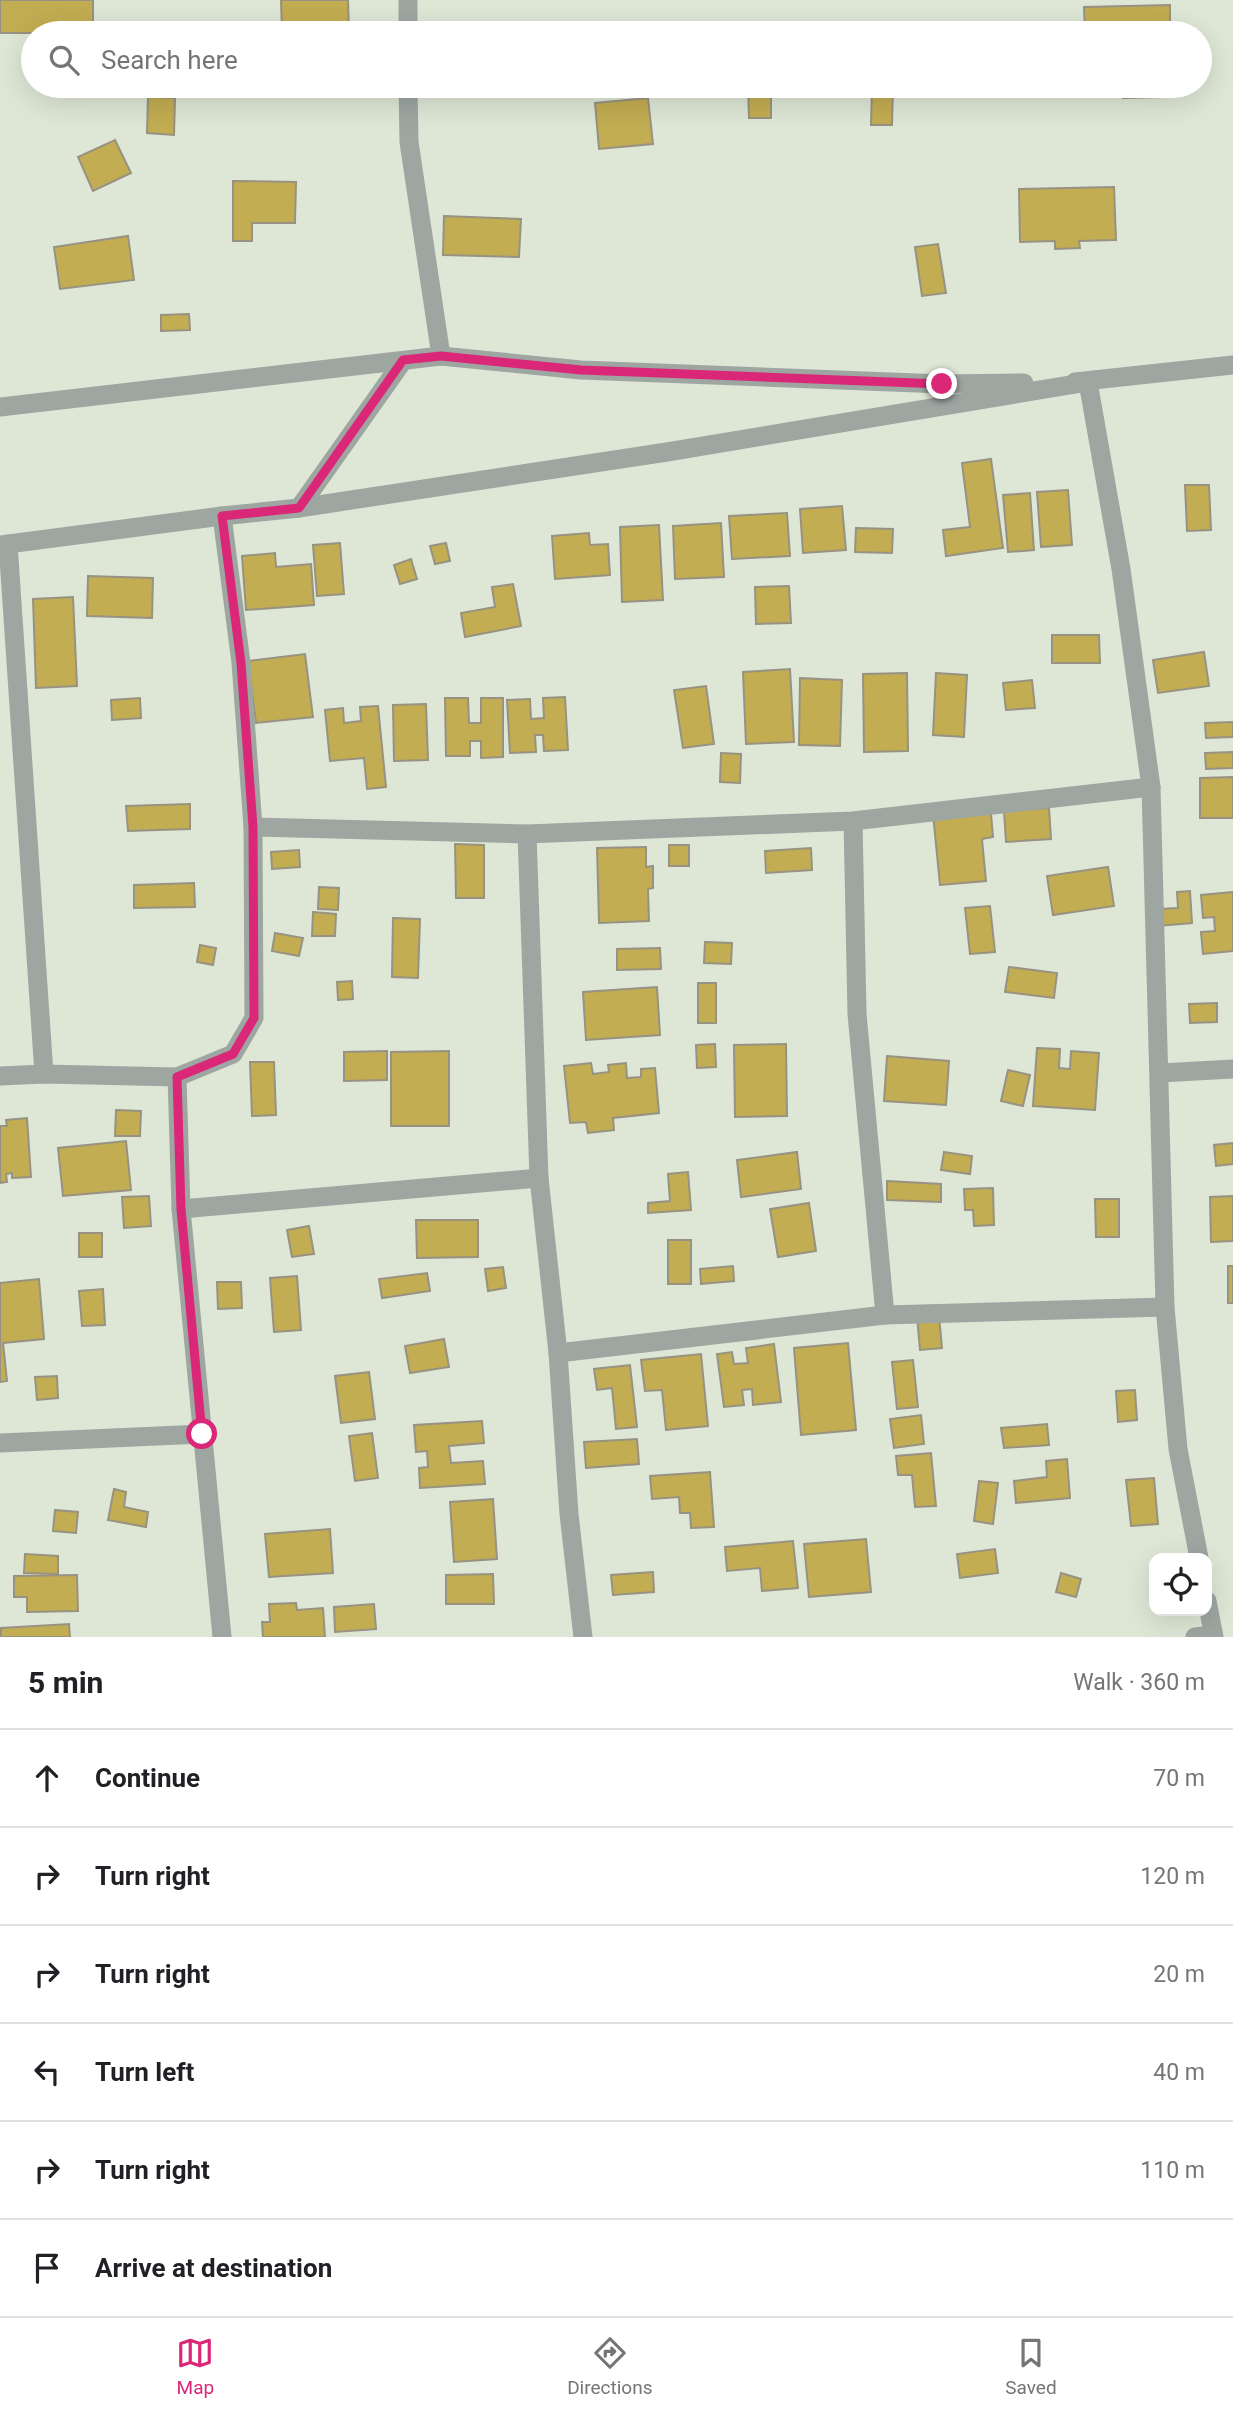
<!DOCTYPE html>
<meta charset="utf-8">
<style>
:root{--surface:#fff;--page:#f6f6f6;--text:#202124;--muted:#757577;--line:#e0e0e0;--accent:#db2777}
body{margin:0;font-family:Roboto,sans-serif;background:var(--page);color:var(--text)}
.controls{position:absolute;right:21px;bottom:21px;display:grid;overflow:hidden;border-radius:14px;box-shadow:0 7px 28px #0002}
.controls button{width:63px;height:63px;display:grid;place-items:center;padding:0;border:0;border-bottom:2px solid var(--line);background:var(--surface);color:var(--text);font:35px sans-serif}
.stop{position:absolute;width:21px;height:21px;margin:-16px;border:5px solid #db2777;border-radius:50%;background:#fff}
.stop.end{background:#db2777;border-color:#fff;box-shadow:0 2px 7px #0008}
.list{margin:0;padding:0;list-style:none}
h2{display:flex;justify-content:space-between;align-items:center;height:91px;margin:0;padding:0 28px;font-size:30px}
h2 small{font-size:23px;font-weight:400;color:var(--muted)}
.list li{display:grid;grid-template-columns:46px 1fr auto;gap:21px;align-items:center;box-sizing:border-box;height:98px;padding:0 28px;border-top:2px solid var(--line)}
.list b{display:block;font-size:26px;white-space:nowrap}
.list em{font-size:23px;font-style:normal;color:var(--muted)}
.icon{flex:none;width:38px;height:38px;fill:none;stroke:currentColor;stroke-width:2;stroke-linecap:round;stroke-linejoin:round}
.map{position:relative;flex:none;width:1233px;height:1637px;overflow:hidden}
.search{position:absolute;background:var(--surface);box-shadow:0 7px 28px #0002;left:21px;right:21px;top:21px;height:77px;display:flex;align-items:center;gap:18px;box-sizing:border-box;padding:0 24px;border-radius:38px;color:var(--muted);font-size:26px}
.sheet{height:679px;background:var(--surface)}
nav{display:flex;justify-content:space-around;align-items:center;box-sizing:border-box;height:98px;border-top:2px solid var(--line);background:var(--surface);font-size:19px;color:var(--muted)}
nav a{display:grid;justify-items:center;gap:4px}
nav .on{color:var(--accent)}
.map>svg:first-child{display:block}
</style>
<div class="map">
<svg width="1233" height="1637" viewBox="0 0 1233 1637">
<rect width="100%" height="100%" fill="#dee7d6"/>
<!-- building -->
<g fill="#c3ad52" stroke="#979281" stroke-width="2">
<rect x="0" y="0" width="93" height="33"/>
<path d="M 281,0 L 348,0 L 349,33 L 282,33 Z"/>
<path d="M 1170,5 L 1170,33 L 1085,33 L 1084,7 Z"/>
<path d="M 872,86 L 893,86 L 892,125 L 871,125 Z"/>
<path d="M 1123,86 L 1162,86 L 1162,97 L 1123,98 Z"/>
<path d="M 748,88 L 771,88 L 771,118 L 749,118 Z"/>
<path d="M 148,97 L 175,98 L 174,135 L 147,133 Z"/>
<path d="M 648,98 L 653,144 L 599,149 L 595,103 Z"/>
<path d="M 115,140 L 131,173 L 93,191 L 78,157 Z"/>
<path d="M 233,181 L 296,182 L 295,223 L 252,223 L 252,241 L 233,241 Z"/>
<path d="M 1114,187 L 1116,240 L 1079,241 L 1080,248 L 1055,249 L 1055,241 L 1020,242 L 1019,189 Z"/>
<path d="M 444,216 L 521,219 L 519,257 L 443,255 Z"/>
<path d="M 128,236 L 134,280 L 60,289 L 54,247 Z"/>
<path d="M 938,244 L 946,293 L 922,296 L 915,247 Z"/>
<path d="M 189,314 L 190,330 L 161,331 L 161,315 Z"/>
<path d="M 991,459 L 1003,548 L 946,556 L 943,530 L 970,527 L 962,463 Z"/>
<path d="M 1185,485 L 1209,485 L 1211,530 L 1187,531 Z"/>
<path d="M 1068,490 L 1072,545 L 1041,547 L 1037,492 Z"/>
<path d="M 1030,493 L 1034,550 L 1008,552 L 1003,495 Z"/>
<path d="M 842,506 L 846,550 L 803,553 L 800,509 Z"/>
<path d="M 787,513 L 790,556 L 732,559 L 729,516 Z"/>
<path d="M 721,523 L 724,577 L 675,579 L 673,526 Z"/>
<path d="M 659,525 L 663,600 L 622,602 L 620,527 Z"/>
<path d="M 856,528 L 893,529 L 892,553 L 855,552 Z"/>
<path d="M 589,533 L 590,545 L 608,544 L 610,575 L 555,579 L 552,536 Z"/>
<path d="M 340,543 L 344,594 L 317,596 L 313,545 Z"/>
<path d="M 446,543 L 450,561 L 435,564 L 430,546 Z"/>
<path d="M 275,553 L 276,567 L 311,564 L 314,605 L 246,610 L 242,556 Z"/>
<path d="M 411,559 L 417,579 L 400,584 L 394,565 Z"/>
<path d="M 88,576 L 153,578 L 152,618 L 87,616 Z"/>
<path d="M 513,584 L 521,626 L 465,637 L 461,613 L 495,607 L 492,587 Z"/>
<path d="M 789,586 L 791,623 L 756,624 L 755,587 Z"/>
<path d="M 73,597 L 77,686 L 36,688 L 33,599 Z"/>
<path d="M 1052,635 L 1099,635 L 1100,663 L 1052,663 Z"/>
<path d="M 1204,652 L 1209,686 L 1158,693 L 1153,660 Z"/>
<path d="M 305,654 L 313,717 L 256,723 L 248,661 Z"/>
<path d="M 790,669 L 794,742 L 746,744 L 743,672 Z"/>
<path d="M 907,673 L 908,751 L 864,752 L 863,674 Z"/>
<path d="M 936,673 L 967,675 L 964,737 L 933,735 Z"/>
<path d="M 800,678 L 842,680 L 840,746 L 799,745 Z"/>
<path d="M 1032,680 L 1035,708 L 1006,710 L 1003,683 Z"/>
<path d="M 706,686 L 714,744 L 683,748 L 674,690 Z"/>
<path d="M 565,697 L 568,750 L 544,751 L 543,735 L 535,735 L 536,752 L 510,753 L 507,700 L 530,699 L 531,719 L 544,718 L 543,698 Z"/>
<path d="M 140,698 L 141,718 L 112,720 L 111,700 Z"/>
<path d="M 445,698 L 468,698 L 469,723 L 481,723 L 481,698 L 503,698 L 503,757 L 481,758 L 481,741 L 470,741 L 470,756 L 446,756 Z"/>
<path d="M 426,704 L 428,760 L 394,761 L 393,705 Z"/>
<path d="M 378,706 L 386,787 L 367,789 L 364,758 L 330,761 L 325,710 L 343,708 L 344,723 L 361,721 L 360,707 Z"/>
<path d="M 1233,722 L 1233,737 L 1206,738 L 1205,723 Z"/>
<path d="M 1233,752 L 1233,768 L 1206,769 L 1205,753 Z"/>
<path d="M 721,753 L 741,754 L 740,783 L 720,782 Z"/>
<path d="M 1233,777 L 1233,818 L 1200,818 L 1200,778 Z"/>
<path d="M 190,804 L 190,829 L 128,831 L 126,806 Z"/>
<path d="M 1049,808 L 1051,839 L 1006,842 L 1004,811 Z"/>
<path d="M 933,814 L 991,814 L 993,837 L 982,839 L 986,881 L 940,885 Z"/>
<path d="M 455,844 L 484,845 L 484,898 L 456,898 Z"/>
<rect x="669" y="845" width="20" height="21"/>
<path d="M 646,847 L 646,867 L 653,866 L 653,888 L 648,889 L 649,921 L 599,923 L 597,848 Z"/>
<path d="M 811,848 L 812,870 L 766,873 L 765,851 Z"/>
<path d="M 299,850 L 300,867 L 272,869 L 271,852 Z"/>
<path d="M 1108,867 L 1114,906 L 1053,915 L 1047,876 Z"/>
<path d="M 194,883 L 195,907 L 134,908 L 134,885 Z"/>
<path d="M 319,887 L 339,888 L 338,910 L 318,909 Z"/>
<path d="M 1190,891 L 1192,923 L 1158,926 L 1158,909 L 1178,908 L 1177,892 Z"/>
<path d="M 1233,892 L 1233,951 L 1203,954 L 1201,932 L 1215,931 L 1214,917 L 1203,918 L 1201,895 Z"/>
<path d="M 990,906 L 995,952 L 970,954 L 965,908 Z"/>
<path d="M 313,912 L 336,914 L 335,936 L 312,936 Z"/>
<path d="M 393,918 L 420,919 L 418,978 L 392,977 Z"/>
<path d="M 275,933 L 303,938 L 299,956 L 272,951 Z"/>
<path d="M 705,942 L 732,943 L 731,964 L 704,963 Z"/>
<path d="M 200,945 L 216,948 L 213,965 L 197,962 Z"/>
<path d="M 660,948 L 661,969 L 617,970 L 617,949 Z"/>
<path d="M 1009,967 L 1057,973 L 1054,998 L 1005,992 Z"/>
<path d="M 352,981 L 353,999 L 338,1000 L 337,982 Z"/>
<rect x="698" y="983" width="18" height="40"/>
<path d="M 657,987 L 660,1035 L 586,1040 L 583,992 Z"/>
<path d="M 1217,1003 L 1217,1022 L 1190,1023 L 1189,1004 Z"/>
<path d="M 715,1044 L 716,1067 L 697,1068 L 696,1045 Z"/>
<path d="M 786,1044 L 787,1116 L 735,1117 L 734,1045 Z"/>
<path d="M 1037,1048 L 1060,1049 L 1059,1068 L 1070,1069 L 1071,1051 L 1099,1053 L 1095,1110 L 1033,1106 Z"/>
<path d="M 387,1051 L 387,1080 L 344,1081 L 344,1052 Z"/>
<path d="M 449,1051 L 449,1126 L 391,1126 L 391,1052 Z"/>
<path d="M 887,1056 L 949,1061 L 946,1105 L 884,1101 Z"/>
<path d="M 250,1062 L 274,1062 L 276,1115 L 252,1116 Z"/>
<path d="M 591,1063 L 593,1074 L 609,1072 L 608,1065 L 626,1063 L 627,1078 L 641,1077 L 641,1069 L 655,1068 L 659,1113 L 613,1118 L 614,1130 L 588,1133 L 586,1122 L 570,1123 L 564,1066 Z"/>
<path d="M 1008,1070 L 1030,1075 L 1023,1106 L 1001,1101 Z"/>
<path d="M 116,1110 L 141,1111 L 140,1136 L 115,1136 Z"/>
<path d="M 27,1118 L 31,1177 L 12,1178 L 12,1173 L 6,1174 L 7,1182 L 0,1183 L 0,1126 L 7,1126 L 6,1120 Z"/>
<path d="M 126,1141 L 131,1190 L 63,1196 L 58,1148 Z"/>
<path d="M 1233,1143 L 1233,1164 L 1216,1166 L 1214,1145 Z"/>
<path d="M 797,1152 L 801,1189 L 741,1197 L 737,1160 Z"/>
<path d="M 944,1152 L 972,1156 L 970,1174 L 941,1170 Z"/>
<path d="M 688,1172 L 691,1210 L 648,1213 L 648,1203 L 670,1201 L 668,1174 Z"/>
<path d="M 887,1181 L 941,1184 L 941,1202 L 887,1200 Z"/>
<path d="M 993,1188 L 994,1225 L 974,1226 L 973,1210 L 965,1210 L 964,1189 Z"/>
<path d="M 149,1196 L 151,1226 L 124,1228 L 122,1197 Z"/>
<path d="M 1233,1196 L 1233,1241 L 1211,1242 L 1210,1197 Z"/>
<path d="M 1095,1199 L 1119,1199 L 1119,1237 L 1096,1237 Z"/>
<path d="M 809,1203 L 816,1251 L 778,1257 L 770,1209 Z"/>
<path d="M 416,1220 L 478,1220 L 478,1257 L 417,1258 Z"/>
<path d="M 309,1226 L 314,1254 L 292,1257 L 287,1230 Z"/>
<rect x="79" y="1233" width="23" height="24"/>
<rect x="668" y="1240" width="23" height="44"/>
<path d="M 733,1266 L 734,1281 L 701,1284 L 700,1269 Z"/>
<rect x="1228" y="1266" width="5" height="37"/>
<path d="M 503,1267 L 506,1288 L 488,1291 L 485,1269 Z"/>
<path d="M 427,1273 L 430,1291 L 382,1298 L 379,1279 Z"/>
<path d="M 297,1276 L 301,1330 L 274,1332 L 270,1278 Z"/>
<path d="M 39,1279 L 44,1339 L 3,1343 L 7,1381 L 0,1382 L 0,1283 Z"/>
<path d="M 217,1282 L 241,1282 L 242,1308 L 218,1309 Z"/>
<path d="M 103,1289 L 105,1325 L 82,1326 L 79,1291 Z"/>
<path d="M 939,1315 L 942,1348 L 920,1350 L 917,1316 Z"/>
<path d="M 444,1339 L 449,1367 L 410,1373 L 405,1346 Z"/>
<path d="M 848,1343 L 856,1430 L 801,1435 L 794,1348 Z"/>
<path d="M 774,1344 L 781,1402 L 753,1405 L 752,1389 L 742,1390 L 744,1405 L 724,1407 L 717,1354 L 732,1352 L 734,1364 L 748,1363 L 746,1348 Z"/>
<path d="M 701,1354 L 708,1426 L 666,1430 L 662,1390 L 645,1391 L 641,1360 Z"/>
<path d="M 913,1360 L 918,1407 L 897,1409 L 892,1362 Z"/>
<path d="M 630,1365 L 637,1427 L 616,1429 L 612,1388 L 597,1390 L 594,1369 Z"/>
<path d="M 369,1372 L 375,1419 L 341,1423 L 335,1376 Z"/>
<path d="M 57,1376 L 58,1398 L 37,1400 L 35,1377 Z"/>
<path d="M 1135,1390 L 1137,1420 L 1118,1422 L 1116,1391 Z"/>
<path d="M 921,1415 L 924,1444 L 894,1448 L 890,1419 Z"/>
<path d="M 482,1421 L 484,1443 L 449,1446 L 451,1463 L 483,1461 L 485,1484 L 420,1488 L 419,1468 L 428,1467 L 427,1451 L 416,1452 L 414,1425 Z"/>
<path d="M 1047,1424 L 1049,1445 L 1004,1448 L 1001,1428 Z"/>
<path d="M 372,1433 L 378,1478 L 355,1481 L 349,1436 Z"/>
<path d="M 637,1439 L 639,1464 L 586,1468 L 584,1442 Z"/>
<path d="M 931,1453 L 936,1506 L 915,1507 L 912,1475 L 898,1475 L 896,1456 Z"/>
<path d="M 1067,1459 L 1070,1498 L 1016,1503 L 1014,1481 L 1047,1477 L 1046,1461 Z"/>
<path d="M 710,1472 L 714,1527 L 691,1528 L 690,1513 L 680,1513 L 679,1497 L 652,1499 L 650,1476 Z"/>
<path d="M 1154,1478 L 1158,1524 L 1131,1526 L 1126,1480 Z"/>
<path d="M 979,1481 L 998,1483 L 993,1524 L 974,1521 Z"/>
<path d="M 114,1489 L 126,1492 L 124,1507 L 148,1512 L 146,1527 L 108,1520 Z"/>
<path d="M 493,1499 L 497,1559 L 454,1562 L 450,1502 Z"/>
<path d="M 55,1510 L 78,1512 L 76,1533 L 53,1531 Z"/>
<path d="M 330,1529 L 333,1573 L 269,1577 L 265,1534 Z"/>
<path d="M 866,1539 L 871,1592 L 809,1597 L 804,1544 Z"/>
<path d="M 793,1541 L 798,1588 L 762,1591 L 760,1568 L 727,1571 L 725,1547 Z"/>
<path d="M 995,1549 L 998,1573 L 960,1578 L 957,1554 Z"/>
<path d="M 25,1554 L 58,1556 L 58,1574 L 24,1573 Z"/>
<path d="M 653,1572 L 654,1592 L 613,1595 L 611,1575 Z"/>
<path d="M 1061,1573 L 1081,1579 L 1076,1597 L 1056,1592 Z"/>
<path d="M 493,1574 L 494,1604 L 446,1604 L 446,1575 Z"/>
<path d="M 77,1575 L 78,1611 L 27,1612 L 27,1597 L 14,1597 L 14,1576 Z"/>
<path d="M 296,1603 L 297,1610 L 323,1608 L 325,1637 L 263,1637 L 262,1622 L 270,1622 L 269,1604 Z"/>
<path d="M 374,1604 L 376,1629 L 335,1632 L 334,1607 Z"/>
<path d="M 69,1624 L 70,1637 L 1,1637 L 1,1628 Z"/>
</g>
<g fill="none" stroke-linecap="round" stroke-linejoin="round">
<!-- minor -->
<g stroke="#9ea6a2" stroke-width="19">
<path d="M 408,0 L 408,33"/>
<path d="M 408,86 L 409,142 L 441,356"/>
<path d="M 1075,382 L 1233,365"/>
<path d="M 0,407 L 441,356 L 581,370 L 942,384 L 1024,383"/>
<path d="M 299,508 L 403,361"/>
<path d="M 8,544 L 44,1074"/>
<path d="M 0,545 L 222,516 L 299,508 L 667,452 L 1088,382 L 1121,569 L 1151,787 L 1165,1307 L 1178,1449 L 1199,1558"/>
<path d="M 853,821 L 857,1014 L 885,1315"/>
<path d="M 253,827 L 527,834 L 853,821 L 1151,787"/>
<path d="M 527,834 L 539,1178 L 558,1353 L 569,1514 L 583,1637"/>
<path d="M 1160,1073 L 1233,1069"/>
<path d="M 0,1076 L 44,1074 L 177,1077 L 233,1054 L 254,1018 L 253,827 L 241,663 L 222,516"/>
<path d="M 177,1077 L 181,1209"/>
<path d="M 558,1353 L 885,1315 L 1165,1307"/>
<path d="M 0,1443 L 202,1434"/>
<path d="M 1207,1601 L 1214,1637"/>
<path d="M 222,1637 L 181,1209 L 539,1178"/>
<path d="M 1195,1637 L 1213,1635"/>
</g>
</g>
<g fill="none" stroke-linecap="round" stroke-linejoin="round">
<!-- route -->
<path stroke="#db2777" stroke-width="9" d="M 202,1434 L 181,1209 L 177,1077 L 233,1054 L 254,1018 L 253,827 L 241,663 L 222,516 L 299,508 L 403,360 L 441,356 L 581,370 L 942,384"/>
</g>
</svg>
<div class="controls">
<button><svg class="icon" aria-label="locate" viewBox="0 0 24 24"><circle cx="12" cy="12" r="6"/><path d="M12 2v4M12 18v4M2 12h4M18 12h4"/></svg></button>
</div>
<div class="stop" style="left:202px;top:1434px"></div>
<div class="stop end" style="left:942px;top:384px"></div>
<div class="search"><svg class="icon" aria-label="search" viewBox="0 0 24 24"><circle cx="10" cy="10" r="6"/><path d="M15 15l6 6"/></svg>Search here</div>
</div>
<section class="sheet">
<h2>5 min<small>Walk · 360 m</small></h2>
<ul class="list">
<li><svg class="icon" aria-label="ahead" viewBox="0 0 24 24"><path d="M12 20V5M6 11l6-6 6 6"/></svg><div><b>Continue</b></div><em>70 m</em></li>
<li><svg class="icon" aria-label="right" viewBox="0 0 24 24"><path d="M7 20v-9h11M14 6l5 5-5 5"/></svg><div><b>Turn right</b></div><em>120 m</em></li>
<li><svg class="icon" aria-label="right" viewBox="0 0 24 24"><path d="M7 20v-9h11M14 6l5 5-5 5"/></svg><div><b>Turn right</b></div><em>20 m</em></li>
<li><svg class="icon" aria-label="left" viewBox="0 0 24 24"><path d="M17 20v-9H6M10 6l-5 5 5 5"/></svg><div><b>Turn left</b></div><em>40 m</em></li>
<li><svg class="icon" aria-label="right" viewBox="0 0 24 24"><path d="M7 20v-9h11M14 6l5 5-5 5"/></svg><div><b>Turn right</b></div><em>110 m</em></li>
<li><svg class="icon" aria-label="arrive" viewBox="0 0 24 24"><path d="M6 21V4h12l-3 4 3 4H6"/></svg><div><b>Arrive at destination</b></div></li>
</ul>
</section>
<nav>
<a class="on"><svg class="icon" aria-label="map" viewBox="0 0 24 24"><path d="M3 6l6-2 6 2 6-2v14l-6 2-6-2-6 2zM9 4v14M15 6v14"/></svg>Map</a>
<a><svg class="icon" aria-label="directions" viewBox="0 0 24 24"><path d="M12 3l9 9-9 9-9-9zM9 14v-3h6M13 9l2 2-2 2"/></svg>Directions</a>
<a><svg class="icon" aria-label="saved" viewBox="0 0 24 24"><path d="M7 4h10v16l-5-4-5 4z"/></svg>Saved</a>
</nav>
